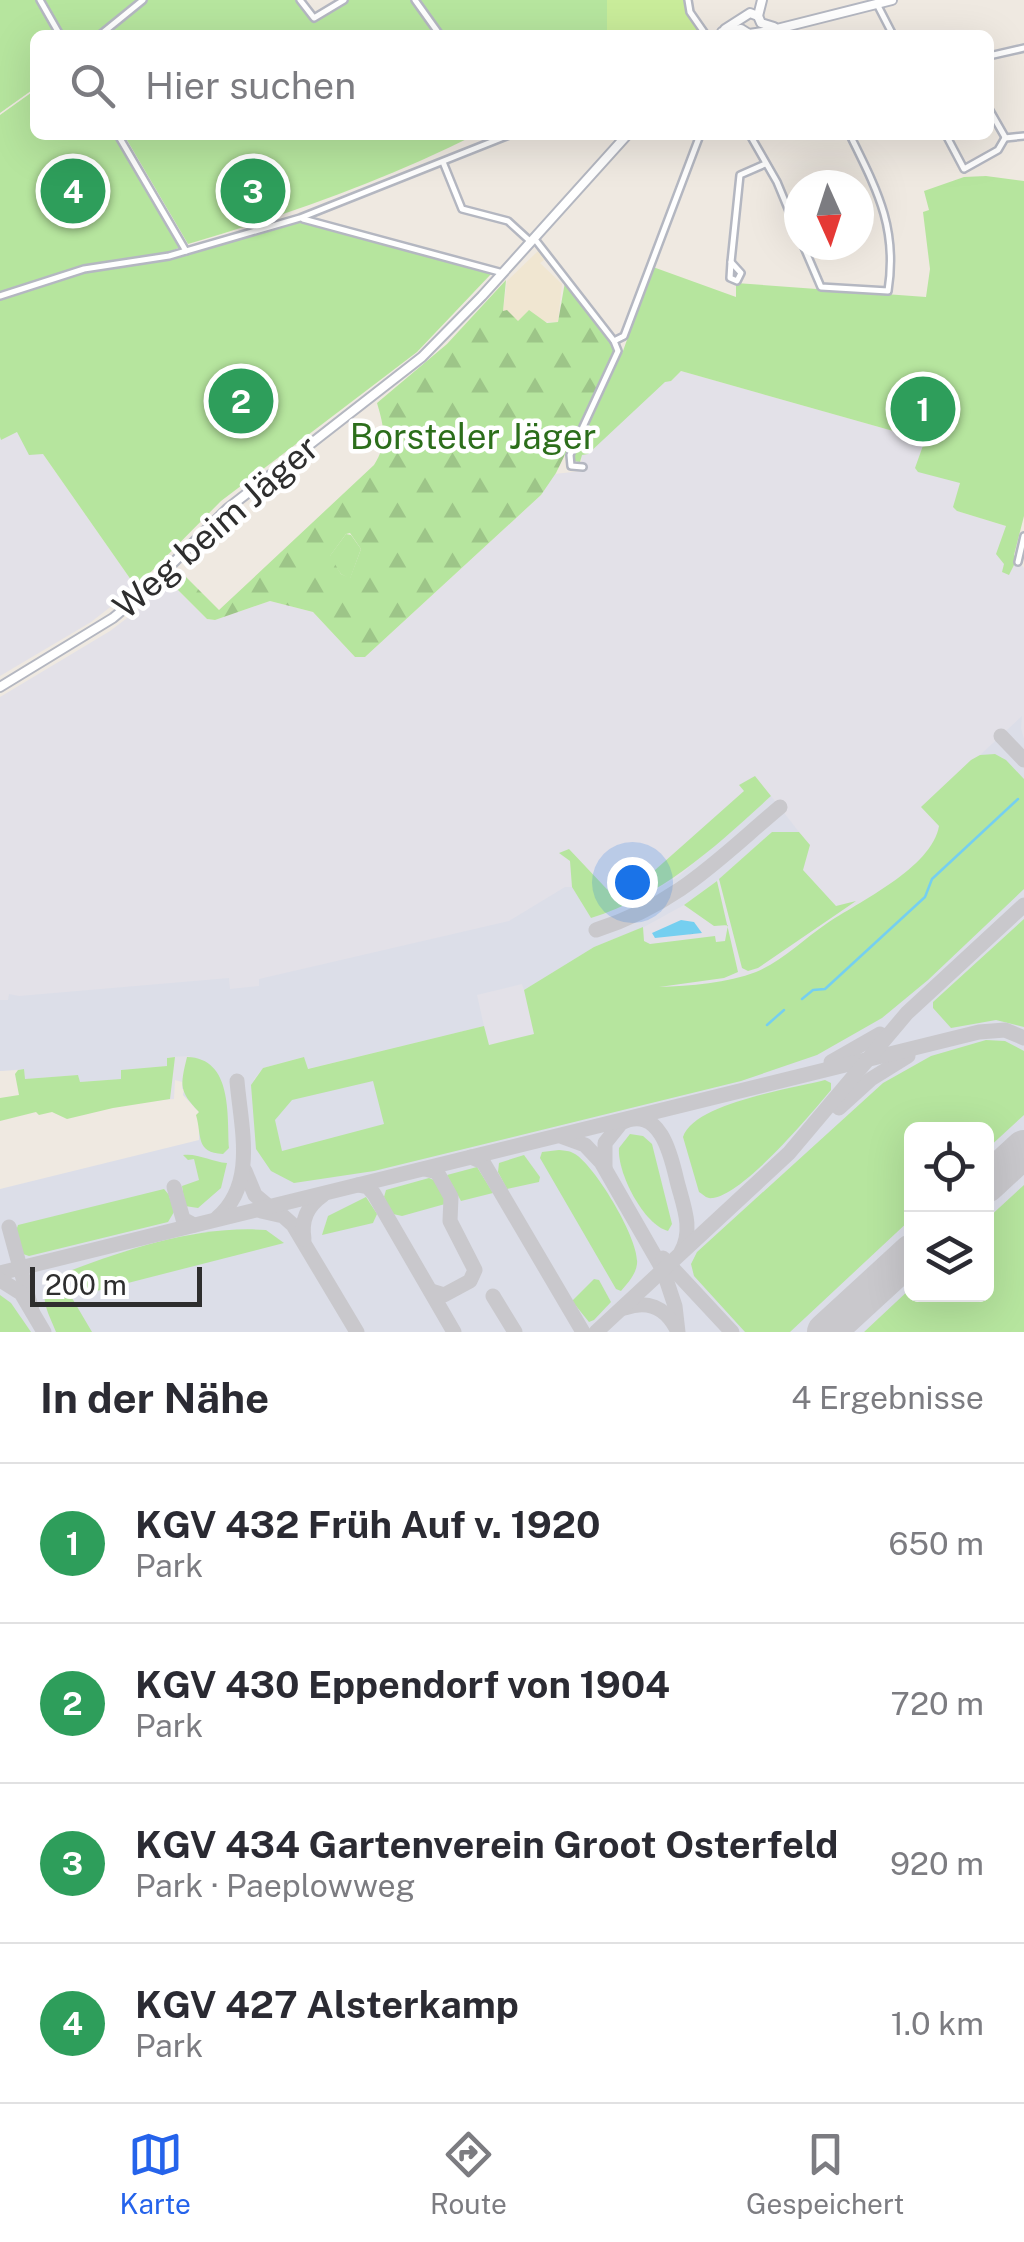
<!DOCTYPE html>
<html lang="de">
<meta charset="utf-8">
<style>
:root{--surface:#fff;--page:#f7f7f7;--text:#2b2b33;--muted:#7c7c81;--line:#e1e1e2;--accent:#2563eb}
body{margin:0;font-family:"Public Sans",sans-serif;background:var(--page);color:var(--text)}
.controls{position:absolute;right:30px;bottom:30px;display:grid;overflow:hidden;border-radius:15px;box-shadow:0 10px 40px #0002}
.controls button{width:90px;height:90px;display:grid;place-items:center;padding:0;border:0;border-bottom:2px solid var(--line);background:var(--surface);color:var(--text);font:50px sans-serif}
.compass{position:absolute;left:784px;top:170px;width:90px;height:90px;border-radius:50%;background:var(--surface);box-shadow:0 10px 40px #0002;rotate:177deg}
.scale{position:absolute;left:30px;bottom:25px;width:172px;box-sizing:border-box;padding-left:10px;border:5px solid #2e2e2e;border-top:0;font-size:28px;line-height:35px;white-space:nowrap;color:#2e2e2e;-webkit-text-stroke:8px #fff;paint-order:stroke}
.you{position:absolute;left:632px;top:882px;width:35px;height:35px;margin:-25px;border:8px solid #fff;border-radius:50%;background:#1a73e8;box-shadow:0 0 0 15px #1a73e833}
.badge{display:grid;place-items:center;width:65px;height:65px;border-radius:50%;background:var(--accent);color:#fff;font-size:32px;font-weight:700}
.pin{position:absolute;translate:-50% -50%;border:5px solid #fff;box-shadow:0 2px 10px #0006}
.list{margin:0;padding:0;list-style:none}
h2{display:flex;justify-content:space-between;align-items:center;height:130px;margin:0;padding:0 40px;font-size:42px}
h2 small{font-size:32px;font-weight:400;color:var(--muted)}
.list li{display:grid;grid-template-columns:65px 1fr auto;gap:30px;align-items:center;box-sizing:border-box;height:160px;padding:0 40px;border-top:2px solid var(--line)}
.list b{display:block;font-size:38px;white-space:nowrap}
.list p{margin:0;font-size:32px;white-space:nowrap;color:var(--muted)}
.list em{font-size:32px;font-style:normal;color:var(--muted)}
.icon{flex:none;width:55px;height:55px;fill:none;stroke:currentColor;stroke-width:2;stroke-linecap:round;stroke-linejoin:round}
.map{position:relative;flex:none;width:1024px;height:1332px;overflow:hidden}
.search{position:absolute;background:var(--surface);box-shadow:0 10px 40px #0002;left:30px;right:30px;top:30px;height:110px;display:flex;align-items:center;gap:25px;box-sizing:border-box;padding:0 35px;border-radius:15px;color:var(--muted);font-size:38px}
.sheet{height:770px;background:var(--surface)}
nav{display:flex;justify-content:space-around;align-items:center;box-sizing:border-box;height:140px;border-top:2px solid var(--line);background:var(--surface);font-size:28px;color:var(--muted)}
nav a{display:grid;justify-items:center;gap:5px}
nav .on{color:var(--accent)}
.map>svg:first-child{display:block}
</style>
<div class="map">
<svg width="1024" height="1332" viewBox="0 0 1024 1332">
<defs>
<pattern id="forest-firs" width="22" height="20" patternUnits="userSpaceOnUse" patternTransform="scale(2.5)"><rect width="22" height="20" fill="#b6e59e"/><path d="M5 1l3.5 6h-7zM16 11l3.5 6h-7z" fill="#9dc588"/></pattern>
<pattern id="water-ripples" width="26" height="14" patternUnits="userSpaceOnUse" patternTransform="scale(2.5)"><rect width="26" height="14" fill="#75cff0"/><path d="M2 4q2-2 4 0t4 0M15 11q2-2 4 0t4 0" fill="none" stroke="#66b2ce"/></pattern>
</defs>
<rect width="100%" height="100%" fill="#efe9e1"/>
<!-- industrial -->
<g fill="#e3e1e8">
<path d="M 681,371 L 925,440 L 920,461 L 960,482 L 957,511 L 1006,526 L 1014,555 L 1024,568 L 1024,814 L 807,962 L 539,1043 L 182,1089 L 182,1082 L 175,1080 L 174,1099 L 38,1111 L 20,1097 L 19,1070 L 0,1071 L 0,697 L 110,631 L 139,609 L 168,580 L 207,619 L 215,620 L 270,601 L 313,612 L 355,657 L 365,657 L 541,495 L 554,474 L 582,471 L 581,455 L 665,381 L 671,381 Z"/>
<path d="M 17,432 L 43,454 L 136,587 L 91,622 L 0,676 L 0,437 L 2,439 Z"/>
</g>
<!-- education -->
<path fill="#f0e6d1" d="M 538,251 L 544,260 L 540,263 L 562,284 L 558,322 L 515,321 L 503,311 L 507,281 Z"/>
<!-- airport -->
<g fill="#dcdee8" fill-rule="evenodd">
<path d="M 1022,716 L 1021,728 L 1024,739 L 1024,779 L 1002,757 L 980,755 Z"/>
<path d="M 771,796 L 799,832 L 772,832 L 718,880 L 684,905 L 644,927 L 594,947 L 524,990 L 522,984 L 477,995 L 484,1026 L 307,1069 L 303,1057 L 263,1068 L 254,1079 L 264,1098 L 747,986 L 1024,814 L 1024,1332 L 0,1332 L 0,1189 L 199,1140 L 199,1112 L 183,1095 L 190,1056 L 168,1057 L 168,1066 L 122,1070 L 122,1079 L 79,1082 L 78,1075 L 24,1079 L 23,1069 L 0,1071 L 0,1000 L 8,1000 L 9,994 L 19,996 L 229,978 L 230,989 L 259,986 L 259,979 L 509,921 L 565,887 L 572,887 L 591,918 L 628,905 L 678,877 ZM 912,1130 L 986,1130 L 986,1294 L 912,1294 Z"/>
</g>
<!-- grass -->
<g fill="#b6e59e" fill-rule="evenodd">
<path d="M 0,0 L 143,0 L 100,35 L 35,35 L 35,88 L 0,113 Z"/>
<path d="M 147,0 L 295,0 L 312,22 L 349,0 L 411,0 L 436,35 L 104,35 Z"/>
<path d="M 418,0 L 607,0 L 607,35 L 442,35 Z"/>
<path d="M 35,90 L 35,135 L 114,135 L 180,247 L 168,253 L 82,267 L 0,293 L 0,115 Z"/>
<path d="M 124,135 L 475,135 C 383,181 287,215 188,244 Z"/>
<path d="M 986,176 L 1024,181 L 1024,516 L 1014,555 L 1017,559 L 1009,575 L 1002,572 L 1004,564 L 996,554 L 1006,526 L 957,511 L 953,507 L 960,483 L 918,472 L 915,468 L 925,440 L 681,371 L 671,381 L 665,382 L 588,454 L 582,455 L 580,462 L 573,461 L 571,458 L 623,351 L 653,267 L 736,297 L 736,283 L 926,297 L 930,269 L 923,212 L 929,210 L 924,191 L 964,177 Z"/>
<path d="M 299,222 L 492,273 L 417,352 L 221,501 L 136,587 L 43,454 L 29,455 L 17,432 L 1,440 L 0,437 L 0,300 L 82,272 L 170,259 Z"/>
<path d="M 346,534 L 351,535 L 361,549 L 350,579 L 341,574 L 329,557 Z"/>
<path d="M 995,754 L 1006,760 L 1024,779 L 1024,889 L 928,980 L 882,1018 L 817,1055 L 741,1081 L 374,1171 L 294,1183 L 271,1171 L 256,1149 L 251,1085 L 263,1068 L 304,1057 L 308,1069 L 484,1026 L 489,1045 L 534,1034 L 524,990 L 594,947 L 643,927 L 644,941 L 650,944 L 715,936 L 716,942 L 725,941 L 728,925 L 714,926 L 684,905 L 717,881 L 738,972 L 724,978 L 659,987 C 690,986 728,983 756,972 C 781,962 804,939 826,924 C 858,902 932,868 939,826 L 921,807 L 971,760 L 980,755 ZM 373,1081 L 384,1124 L 282,1151 L 275,1120 L 292,1100 Z"/>
<path d="M 755,776 L 771,796 C 715,847 664,895 591,918 L 572,887 L 570,861 L 559,853 L 569,849 L 619,902 L 744,791 L 739,785 Z"/>
<path d="M 772,832 L 799,832 L 810,845 L 803,870 L 836,906 L 856,901 L 758,968 L 748,971 L 742,968 L 719,879 Z"/>
<path d="M 1024,919 L 1024,1027 L 996,1020 L 951,1028 L 933,1008 L 933,1002 Z"/>
<path d="M 986,1040 L 1005,1041 L 1024,1051 L 1024,1115 L 987,1149 L 986,1130 L 912,1130 L 911,1219 L 790,1332 L 745,1332 L 694,1276 L 691,1264 L 697,1252 L 883,1083 L 931,1056 Z"/>
<path d="M 175,1057 L 170,1099 L 113,1108 L 67,1119 L 52,1112 L 39,1115 L 36,1112 L 0,1121 L 0,1098 L 19,1095 L 15,1074 L 18,1070 L 24,1069 L 25,1079 L 78,1075 L 80,1082 L 121,1079 L 121,1070 L 167,1066 L 167,1058 Z"/>
<path d="M 187,1057 C 233,1058 227,1116 229,1148 L 223,1154 C 195,1153 202,1135 196,1115 L 199,1112 C 179,1091 180,1086 187,1057 Z"/>
<path d="M 825,1080 L 831,1083 L 831,1090 C 810,1115 745,1193 713,1198 C 706,1199 704,1195 699,1192 L 683,1137 C 694,1103 790,1089 825,1080 Z"/>
<path d="M 630,1134 L 643,1136 L 652,1144 L 672,1224 L 668,1231 C 644,1225 617,1173 619,1148 Z"/>
<path d="M 559,1150 C 566,1151 568,1150 575,1154 C 595,1166 640,1240 637,1264 C 636,1274 628,1283 621,1291 L 616,1289 L 540,1158 L 542,1152 Z"/>
<path d="M 183,1155 C 198,1153 212,1162 227,1163 L 221,1188 L 198,1208 L 185,1206 L 182,1186 L 199,1180 L 194,1159 L 188,1160 Z"/>
<path d="M 524,1155 L 540,1177 L 539,1182 L 507,1189 L 498,1172 L 499,1163 Z"/>
<path d="M 477,1167 L 493,1193 L 461,1201 L 447,1175 Z"/>
<path d="M 429,1178 L 436,1181 L 447,1199 L 445,1204 L 402,1216 L 393,1214 L 384,1197 L 386,1190 Z"/>
<path d="M 1024,1185 L 1024,1332 L 864,1332 L 911,1288 L 912,1294 L 986,1294 L 987,1219 Z"/>
<path d="M 164,1189 L 169,1195 L 174,1212 L 168,1222 L 29,1256 L 20,1253 L 15,1234 L 18,1225 Z"/>
<path d="M 366,1197 L 377,1214 L 373,1223 L 322,1235 L 328,1216 Z"/>
<path d="M 266,1230 L 284,1243 L 81,1295 L 70,1277 L 72,1270 C 130,1248 202,1225 266,1230 Z"/>
<path d="M 56,1276 L 62,1281 L 92,1332 L 56,1332 C 48,1311 35,1293 56,1276 Z"/>
<path d="M 594,1279 L 599,1280 L 611,1302 L 594,1320 L 589,1322 L 572,1301 Z"/>
<path d="M 0,1295 L 11,1303 L 31,1332 L 0,1332 Z"/>
</g>
<!-- forest -->
<path fill="url(#forest-firs)" fill-rule="evenodd" d="M 506,280 L 503,311 L 507,310 L 518,321 L 529,310 L 547,323 L 558,322 L 565,282 L 617,350 L 603,383 L 596,391 L 556,473 L 541,495 L 365,657 L 355,657 L 313,612 L 270,601 L 215,620 L 207,619 L 168,580 L 178,569 L 219,610 L 374,465 C 388,443 384,427 377,403 L 447,344 ZM 350,533 L 361,549 L 350,578 L 341,574 L 330,556 L 346,534 Z"/>
<!-- pitch -->
<path fill="#c9ec9a" d="M 607,0 L 686,0 L 688,12 L 703,35 L 607,35 Z"/>
<!-- water -->
<path fill="url(#water-ripples)" d="M 681,920 L 694,922 L 702,933 L 655,938 L 652,933 Z"/>
<g fill="none" stroke-linecap="round" stroke-linejoin="round">
<!-- stream -->
<g stroke="#75cff0" stroke-width="2.5">
<path d="M 802,999 L 813,990 L 825,989 L 925,897 L 932,879 L 1018,799"/>
<path d="M 767,1025 L 784,1010"/>
</g>
<!-- taxiway -->
<g stroke="#c9c8cc" stroke-width="15">
<path d="M 1001,736 L 1024,760"/>
<path d="M 596,930 C 679,903 717,860 780,807"/>
<path d="M 831,1062 L 880,1034"/>
<path d="M 839,1108 L 871,1079 L 908,1056"/>
<path d="M 563,1137 L 585,1145 L 601,1162 L 663,1270 L 675,1306 L 678,1332"/>
<path d="M 471,1157 L 483,1162 L 583,1332"/>
<path d="M 605,1167 L 605,1143 L 621,1123 C 660,1104 671,1155 677,1181 C 683,1205 694,1229 681,1252"/>
<path d="M 425,1169 L 437,1172 L 451,1197 L 450,1221 L 475,1270 L 470,1281 L 444,1295 L 431,1291"/>
<path d="M 245,1171 L 255,1195 L 274,1211"/>
<path d="M 358,1185 L 368,1187 L 374,1194 L 454,1332"/>
<path d="M 174,1187 L 183,1219 L 194,1225"/>
<path d="M 261,1211 L 283,1216 L 293,1225 L 357,1332"/>
<path d="M 217,1218 C 257,1184 241,1128 237,1081"/>
<path d="M 9,1227 L 32,1311"/>
<path d="M 304,1239 C 301,1220 307,1206 323,1195"/>
<path d="M 663,1258 L 732,1332"/>
<path d="M 0,1273 L 979,1032 L 1005,1030 L 1024,1038"/>
<path d="M 0,1280 L 21,1293 L 44,1332"/>
<path d="M 493,1296 L 515,1332"/>
<path d="M 625,1308 C 647,1300 665,1307 676,1328"/>
<path d="M 596,1332 L 789,1153 L 907,1013 L 1024,905"/>
</g>
<!-- runway -->
<g stroke="#c9c8cc" stroke-width="38">
<path d="M 986,1184 L 1024,1149"/>
<path d="M 826,1332 L 912,1253"/>
</g>
<defs>
<g id="street">
<path d="M 40,0 L 60,35"/>
<path d="M 300,0 L 314,18 L 344,0"/>
<path d="M 415,0 L 440,35"/>
<path d="M 688,0 L 690,12 L 706,35"/>
<path d="M 877,4 L 893,35"/>
<path d="M 100,35 L 143,0"/>
<path d="M 989,56 L 1024,48"/>
<path d="M 989,109 L 1005,137"/>
<path d="M 118,135 L 186,251"/>
<path d="M 750,135 L 777,182 L 799,235"/>
<path d="M 946,135 L 964,169 L 998,150 L 1005,138"/>
<path d="M 1005,138 L 1024,136"/>
<path d="M 443,162 L 462,209 L 508,221 L 531,242"/>
<path d="M 303,219 L 503,273"/>
<path d="M 534,238 L 614,341 L 618,351 L 570,455 L 571,466 L 583,467"/>
<path d="M 803,245 L 821,287 L 888,291 C 898,228 877,190 850,135"/>
<path d="M 731,262 L 740,175 L 765,164"/>
<path d="M 731,262 L 741,273 L 737,281 L 730,278 Z"/>
<path d="M 0,296 L 84,269 L 169,256 L 300,218 L 509,135"/>
<path d="M 614,341 L 624,336 L 700,135"/>
<path d="M 1018,562 L 1024,536"/>
</g>
<g id="secondary">
<path d="M 758,16 L 762,0"/>
<path d="M 725,29 L 750,13 L 758,16 L 761,23 L 774,27"/>
<path d="M 722,32 L 741,29 L 749,34 L 769,31 L 892,0"/>
<path d="M 0,687 L 113,618 L 144,592 L 227,509 L 422,357 L 482,296 L 627,135"/>
</g>
</defs>
<!-- street casing -->
<use href="#street" stroke="#b4b7c1" stroke-width="10"/>
<!-- secondary casing -->
<use href="#secondary" stroke="#b4b7c1" stroke-width="12"/>
<!-- street -->
<use href="#street" stroke="#fff" stroke-width="5"/>
<!-- secondary -->
<use href="#secondary" stroke="#fff" stroke-width="8"/>
</g>
<g text-anchor="middle" stroke-width="9" stroke-linejoin="round" paint-order="stroke">
<!-- park labels -->
<g font-size="35" fill="#2c6e1b" stroke="#fff">
<text x="473" y="449">Borsteler Jäger</text>
</g>
<!-- street labels -->
<g font-size="35" fill="#2e2e2e" stroke="#fff">
<text transform="translate(216 527) rotate(-41)" y="12">Weg beim Jäger</text>
</g>
</g>
</svg>
<div class="controls">
<button><svg class="icon" aria-label="locate" viewBox="0 0 24 24"><circle cx="12" cy="12" r="6"/><path d="M12 2v4M12 18v4M2 12h4M18 12h4"/></svg></button>
<button><svg class="icon" aria-label="layers" viewBox="0 0 24 24"><path d="M12 4l9 5-9 5-9-5zM3 14l9 5 9-5"/></svg></button>
</div>
<svg class="compass" viewBox="-18 -18 36 36"><path d="M0-13l5 13h-10z" fill="#e53935"/><path d="M0 13l5-13h-10z" fill="#7c7c81"/></svg>
<div class="scale">200 m</div>
<div class="you"></div>
<div class="pin badge" style="left:923px;top:409px;background:#2e9e5b">1</div>
<div class="pin badge" style="left:241px;top:401px;background:#2e9e5b">2</div>
<div class="pin badge" style="left:253px;top:191px;background:#2e9e5b">3</div>
<div class="pin badge" style="left:73px;top:191px;background:#2e9e5b">4</div>
<div class="search"><svg class="icon" aria-label="search" viewBox="0 0 24 24"><circle cx="10" cy="10" r="6"/><path d="M15 15l6 6"/></svg>Hier suchen</div>
</div>
<section class="sheet">
<h2>In der Nähe<small>4 Ergebnisse</small></h2>
<ul class="list">
<li><span class="badge" style="background:#2e9e5b">1</span><div><b>KGV 432 Früh Auf v. 1920</b><p>Park</p></div><em>650 m</em></li>
<li><span class="badge" style="background:#2e9e5b">2</span><div><b>KGV 430 Eppendorf von 1904</b><p>Park</p></div><em>720 m</em></li>
<li><span class="badge" style="background:#2e9e5b">3</span><div><b>KGV 434 Gartenverein Groot Osterfeld</b><p>Park · Paeplowweg</p></div><em>920 m</em></li>
<li><span class="badge" style="background:#2e9e5b">4</span><div><b>KGV 427 Alsterkamp</b><p>Park</p></div><em>1.0 km</em></li>
</ul>
</section>
<nav>
<a class="on"><svg class="icon" aria-label="map" viewBox="0 0 24 24"><path d="M3 6l6-2 6 2 6-2v14l-6 2-6-2-6 2zM9 4v14M15 6v14"/></svg>Karte</a>
<a><svg class="icon" aria-label="directions" viewBox="0 0 24 24"><path d="M12 3l9 9-9 9-9-9zM9 14v-3h6M13 9l2 2-2 2"/></svg>Route</a>
<a><svg class="icon" aria-label="saved" viewBox="0 0 24 24"><path d="M7 4h10v16l-5-4-5 4z"/></svg>Gespeichert</a>
</nav>
